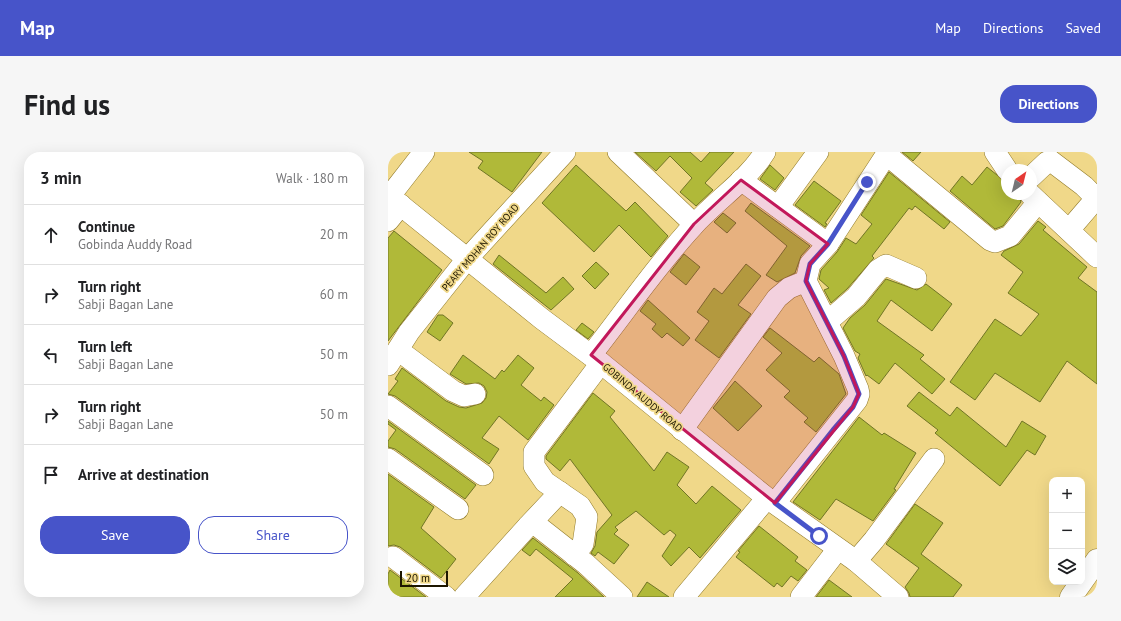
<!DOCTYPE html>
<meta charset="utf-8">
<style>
:root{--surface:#fff;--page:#f6f6f6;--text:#202124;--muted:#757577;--line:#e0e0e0;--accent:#4754c9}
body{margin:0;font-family:"PT Sans",sans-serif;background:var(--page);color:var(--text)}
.controls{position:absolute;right:12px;bottom:12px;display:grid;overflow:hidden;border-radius:8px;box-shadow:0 4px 16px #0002}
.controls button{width:36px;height:36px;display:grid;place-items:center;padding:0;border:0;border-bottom:1px solid var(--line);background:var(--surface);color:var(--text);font:20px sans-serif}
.compass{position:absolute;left:613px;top:12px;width:36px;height:36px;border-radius:50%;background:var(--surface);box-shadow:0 4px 16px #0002;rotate:35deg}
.scale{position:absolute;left:12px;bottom:10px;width:48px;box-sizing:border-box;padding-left:4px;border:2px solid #1d1600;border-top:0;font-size:11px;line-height:14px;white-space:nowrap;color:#1d1600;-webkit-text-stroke:3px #f0d889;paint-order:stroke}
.stop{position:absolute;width:12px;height:12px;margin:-9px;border:3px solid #4754c9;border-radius:50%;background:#fff}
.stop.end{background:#4754c9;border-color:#fff;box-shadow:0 1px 4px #0008}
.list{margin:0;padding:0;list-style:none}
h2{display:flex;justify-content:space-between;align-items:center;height:52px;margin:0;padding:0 16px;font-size:17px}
h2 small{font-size:13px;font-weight:400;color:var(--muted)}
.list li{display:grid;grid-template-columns:26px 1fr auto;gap:12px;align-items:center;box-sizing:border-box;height:60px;padding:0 16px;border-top:1px solid var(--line)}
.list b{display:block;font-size:15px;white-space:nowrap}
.list p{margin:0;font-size:13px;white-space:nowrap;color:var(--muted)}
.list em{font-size:13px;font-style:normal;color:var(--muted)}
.actions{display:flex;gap:8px;padding:12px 16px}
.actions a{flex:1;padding:9px 0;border:1px solid var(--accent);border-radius:16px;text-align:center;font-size:14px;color:var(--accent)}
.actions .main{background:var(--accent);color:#fff}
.icon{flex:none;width:22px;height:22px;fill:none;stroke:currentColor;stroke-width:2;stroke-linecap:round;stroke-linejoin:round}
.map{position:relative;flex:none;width:709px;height:445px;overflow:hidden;border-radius:16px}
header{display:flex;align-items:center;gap:24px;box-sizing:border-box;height:56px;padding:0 20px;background:var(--accent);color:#fff}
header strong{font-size:19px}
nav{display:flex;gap:22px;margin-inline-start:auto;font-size:14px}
.intro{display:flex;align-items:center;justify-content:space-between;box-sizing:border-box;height:96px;padding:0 24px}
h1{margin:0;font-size:28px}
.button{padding:10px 18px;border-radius:16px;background:var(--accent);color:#fff;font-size:14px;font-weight:700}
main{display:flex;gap:24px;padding:0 24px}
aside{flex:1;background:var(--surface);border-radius:16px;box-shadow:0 4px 16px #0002}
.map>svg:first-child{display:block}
</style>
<header>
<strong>Map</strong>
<nav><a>Map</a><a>Directions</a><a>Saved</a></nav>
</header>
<div class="intro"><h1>Find us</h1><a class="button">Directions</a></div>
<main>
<aside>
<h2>3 min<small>Walk · 180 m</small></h2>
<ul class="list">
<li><svg class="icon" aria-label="ahead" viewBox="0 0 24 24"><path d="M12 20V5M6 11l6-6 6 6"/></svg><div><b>Continue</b><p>Gobinda Auddy Road</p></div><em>20 m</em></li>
<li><svg class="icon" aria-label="right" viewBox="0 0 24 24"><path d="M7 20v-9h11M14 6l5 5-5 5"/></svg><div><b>Turn right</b><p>Sabji Bagan Lane</p></div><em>60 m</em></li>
<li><svg class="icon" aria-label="left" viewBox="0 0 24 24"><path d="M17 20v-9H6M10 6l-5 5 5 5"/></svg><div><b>Turn left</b><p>Sabji Bagan Lane</p></div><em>50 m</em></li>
<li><svg class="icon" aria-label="right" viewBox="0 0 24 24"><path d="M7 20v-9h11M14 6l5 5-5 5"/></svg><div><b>Turn right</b><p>Sabji Bagan Lane</p></div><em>50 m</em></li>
<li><svg class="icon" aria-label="arrive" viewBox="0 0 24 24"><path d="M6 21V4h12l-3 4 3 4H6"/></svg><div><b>Arrive at destination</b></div></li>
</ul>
<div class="actions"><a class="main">Save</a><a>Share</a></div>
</aside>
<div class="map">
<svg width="709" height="445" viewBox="0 0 709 445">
<rect width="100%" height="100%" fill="#f0d889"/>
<!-- building -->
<g fill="#b0b939" stroke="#707525">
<path d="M 81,0 L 154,0 L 124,40 L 90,16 L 95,9 Z"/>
<path d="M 247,0 L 302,0 L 313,10 L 322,0 L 346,0 L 317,31 L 325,38 L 308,54 L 292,40 L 304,26 L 282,4 L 268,19 Z"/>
<path d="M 514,0 L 533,0 L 525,9 Z"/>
<path d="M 188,13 L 238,59 L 247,50 L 280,84 L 263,105 L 231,73 L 206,100 L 154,51 Z"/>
<path d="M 382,13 L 396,26 L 387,38 L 372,27 Z"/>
<path d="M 599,15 L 619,31 L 619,42 L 630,42 L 633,50 L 615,74 L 607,77 L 562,39 L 574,24 L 584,33 Z"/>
<path d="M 501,20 L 562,70 L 556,77 L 527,54 L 524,58 L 521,56 L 484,104 L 486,106 L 459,137 L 443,151 L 436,138 L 441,136 L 431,127 L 433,118 L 449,100 L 458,86 L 468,92 L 484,72 L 473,63 Z"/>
<path d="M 426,29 L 453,49 L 437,71 L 439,72 L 437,75 L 407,53 Z"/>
<path d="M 363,51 L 422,94 L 413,104 L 407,121 L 389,130 L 378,123 L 399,94 L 357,59 Z"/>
<path d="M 335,61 L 348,71 L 339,81 L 326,70 Z"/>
<path d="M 650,69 L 658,75 L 655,78 L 699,115 L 690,126 L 709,140 L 709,232 L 679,209 L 652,250 L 607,221 L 587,248 L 562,230 L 607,167 L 633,184 L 651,162 L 620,141 L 635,120 L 613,103 L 616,99 L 631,92 Z"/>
<path d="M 6,79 L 54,118 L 0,189 L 0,86 Z"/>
<path d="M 296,102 L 312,115 L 298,133 L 282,120 Z"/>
<path d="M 111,103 L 158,141 L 175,125 L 186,137 L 163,158 L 105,112 Z"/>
<path d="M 208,110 L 221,122 L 207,137 L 194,124 Z"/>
<path d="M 358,112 L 373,124 L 350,153 L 363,162 L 331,206 L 307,188 L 321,169 L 309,160 L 326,136 L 334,142 Z"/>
<path d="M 498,127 L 529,138 L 538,132 L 564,152 L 544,179 L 503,148 L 489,169 L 536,203 L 532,207 L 557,227 L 544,242 L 507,211 L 491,232 L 479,223 L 478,224 L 470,206 L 472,202 L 467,199 L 455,176 L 462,166 L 477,153 Z"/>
<path d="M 260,148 L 302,186 L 295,194 L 279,181 L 274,186 L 264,177 L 268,172 L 252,159 Z"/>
<path d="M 50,163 L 55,163 L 65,171 L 52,189 L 39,180 Z"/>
<path d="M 194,171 L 206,180 L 200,187 L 188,178 Z"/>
<path d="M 382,176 L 426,210 L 431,205 L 451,222 L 458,242 L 428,280 L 416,270 L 420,266 L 396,245 L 402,239 L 378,218 L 394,201 L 375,185 Z"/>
<path d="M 75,203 L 107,227 L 114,218 L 116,220 L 130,203 L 146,216 L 133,233 L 153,249 L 156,245 L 166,253 L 140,288 L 111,264 L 94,286 L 111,297 L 101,312 L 7,244 L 0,242 L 10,229 L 7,227 L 14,216 L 58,249 L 71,255 L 78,256 L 94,251 L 98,246 L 99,240 L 96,234 L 91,231 L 78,232 L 62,222 Z"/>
<path d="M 347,229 L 374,254 L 350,279 L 325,256 Z"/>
<path d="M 531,240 L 562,264 L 569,255 L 618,295 L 634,269 L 658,284 L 647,303 L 639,298 L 612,334 L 547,281 L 550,278 L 519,254 Z"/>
<path d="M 205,241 L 227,259 L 222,265 L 266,319 L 279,300 L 301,315 L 289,333 L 308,352 L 324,334 L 353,358 L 312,406 L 301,395 L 283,414 L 274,404 L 288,383 L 282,378 L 276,383 L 248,359 L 227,375 L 230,378 L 226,382 L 241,393 L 226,412 L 210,400 L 207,404 L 203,401 L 207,394 L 209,380 L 224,363 L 182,307 L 172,319 L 158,307 L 158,304 Z"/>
<path d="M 471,265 L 494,283 L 496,281 L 528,301 L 506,337 L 508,338 L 485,369 L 448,347 L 432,368 L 405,350 Z"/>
<path d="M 0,269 L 88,333 L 77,347 L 7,297 L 0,295 L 0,289 L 8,278 L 0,272 Z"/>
<path d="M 0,322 L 46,355 L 33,376 L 68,407 L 53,426 L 12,395 L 6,393 L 0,394 Z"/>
<path d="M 527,352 L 555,371 L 533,402 L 574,433 L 565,445 L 522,445 L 521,441 L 517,435 L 531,416 L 498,392 Z"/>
<path d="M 371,374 L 410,405 L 407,409 L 419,418 L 410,429 L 403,424 L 394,435 L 389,431 L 386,435 L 348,405 L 352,400 L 350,399 Z"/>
<path d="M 145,386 L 190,421 L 216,445 L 167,445 L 185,427 L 148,397 L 142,404 L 134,398 Z"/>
<path d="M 2,418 L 38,445 L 9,445 L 0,438 L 0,422 Z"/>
<path d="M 441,428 L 464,445 L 428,445 Z"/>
<path d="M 259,430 L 281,445 L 249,445 Z"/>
</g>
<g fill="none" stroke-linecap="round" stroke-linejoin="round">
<defs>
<g id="minor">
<path d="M 230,0 L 306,72"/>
<path d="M 607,0 L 619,18"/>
<path d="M 499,3 L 602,88 L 607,90 L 622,84 L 650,50"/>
<path d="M 643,25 L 659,10 L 663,9 L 696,34 L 705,43 L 705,50 L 681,78"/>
<path d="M 353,28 L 440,92"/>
<path d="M 642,42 L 709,105"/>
<path d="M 0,43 L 154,167 L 213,211 L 379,346 L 468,409 L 510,445"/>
<path d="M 1,45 L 36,0"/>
<path d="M 390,55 L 430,0"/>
<path d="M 0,69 L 13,53"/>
<path d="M 439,170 L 468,145 L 490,118 L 498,113 L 528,126"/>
<path d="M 10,198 L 65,239 L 76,244 L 87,242"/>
<path d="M 203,203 C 237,160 268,114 305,74 C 328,48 359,29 377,0"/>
<path d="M 0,213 L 21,180 L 79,107 L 177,0"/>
<path d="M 0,254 L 95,323"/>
<path d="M 294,278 L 389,146 L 401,136 L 418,129"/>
<path d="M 0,307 L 70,357"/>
<path d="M 387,351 L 469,248 L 471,242 L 470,237 L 456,204 L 418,129 L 422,112 L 440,92 L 500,0"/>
<path d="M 140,374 L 172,340"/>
<path d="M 186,403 L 195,392 L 199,365 L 192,354 L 157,330 L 146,314 L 146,300 L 213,211"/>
<path d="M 5,405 L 58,445"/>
<path d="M 468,409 L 486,388 L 546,307"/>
<path d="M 76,445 L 140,374 L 147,372 L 198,412 L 234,445"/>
<path d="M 296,445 L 379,346"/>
<path d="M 413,445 L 450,397"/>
</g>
<path id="major" d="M 683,445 L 709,408"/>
</defs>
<!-- minor casing -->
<use href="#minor" stroke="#917a29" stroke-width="22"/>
<!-- major casing -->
<use href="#major" stroke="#917a29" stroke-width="23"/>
<!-- minor -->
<use href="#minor" stroke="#fff" stroke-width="21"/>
<!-- major -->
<use href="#major" stroke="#fff" stroke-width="22"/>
</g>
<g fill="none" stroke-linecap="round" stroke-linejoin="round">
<!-- route -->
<path stroke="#4754c9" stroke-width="5" d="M 431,384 L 387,351 L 445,278 L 465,255 L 471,242 L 456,204 L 418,129 L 422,112 L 440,92 L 479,30"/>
</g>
<!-- marked area -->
<path fill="#c2185b" fill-opacity="0.2" stroke="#c2185b" stroke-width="3" stroke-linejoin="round" d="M 353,28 L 440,92 L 422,112 L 418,129 L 456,204 L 471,242 L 465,255 L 387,351 L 203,203 L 306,72 Z"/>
<g text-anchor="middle" stroke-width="3.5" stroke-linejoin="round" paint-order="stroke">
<!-- street labels -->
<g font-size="10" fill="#1d1600" stroke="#f0d889">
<text transform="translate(92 95) rotate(-49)" y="4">PEARY MOHAN ROY ROAD</text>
<text transform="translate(255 245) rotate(40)" y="4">GOBINDA AUDDY ROAD</text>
</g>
</g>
</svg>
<div class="controls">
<button>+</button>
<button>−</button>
<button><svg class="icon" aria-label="layers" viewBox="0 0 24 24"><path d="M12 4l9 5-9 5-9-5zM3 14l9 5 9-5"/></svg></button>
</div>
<svg class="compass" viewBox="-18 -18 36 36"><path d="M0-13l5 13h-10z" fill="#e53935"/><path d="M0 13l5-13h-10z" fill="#757577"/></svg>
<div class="scale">20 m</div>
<div class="stop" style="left:431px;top:384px"></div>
<div class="stop end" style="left:479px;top:30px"></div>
</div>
</main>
